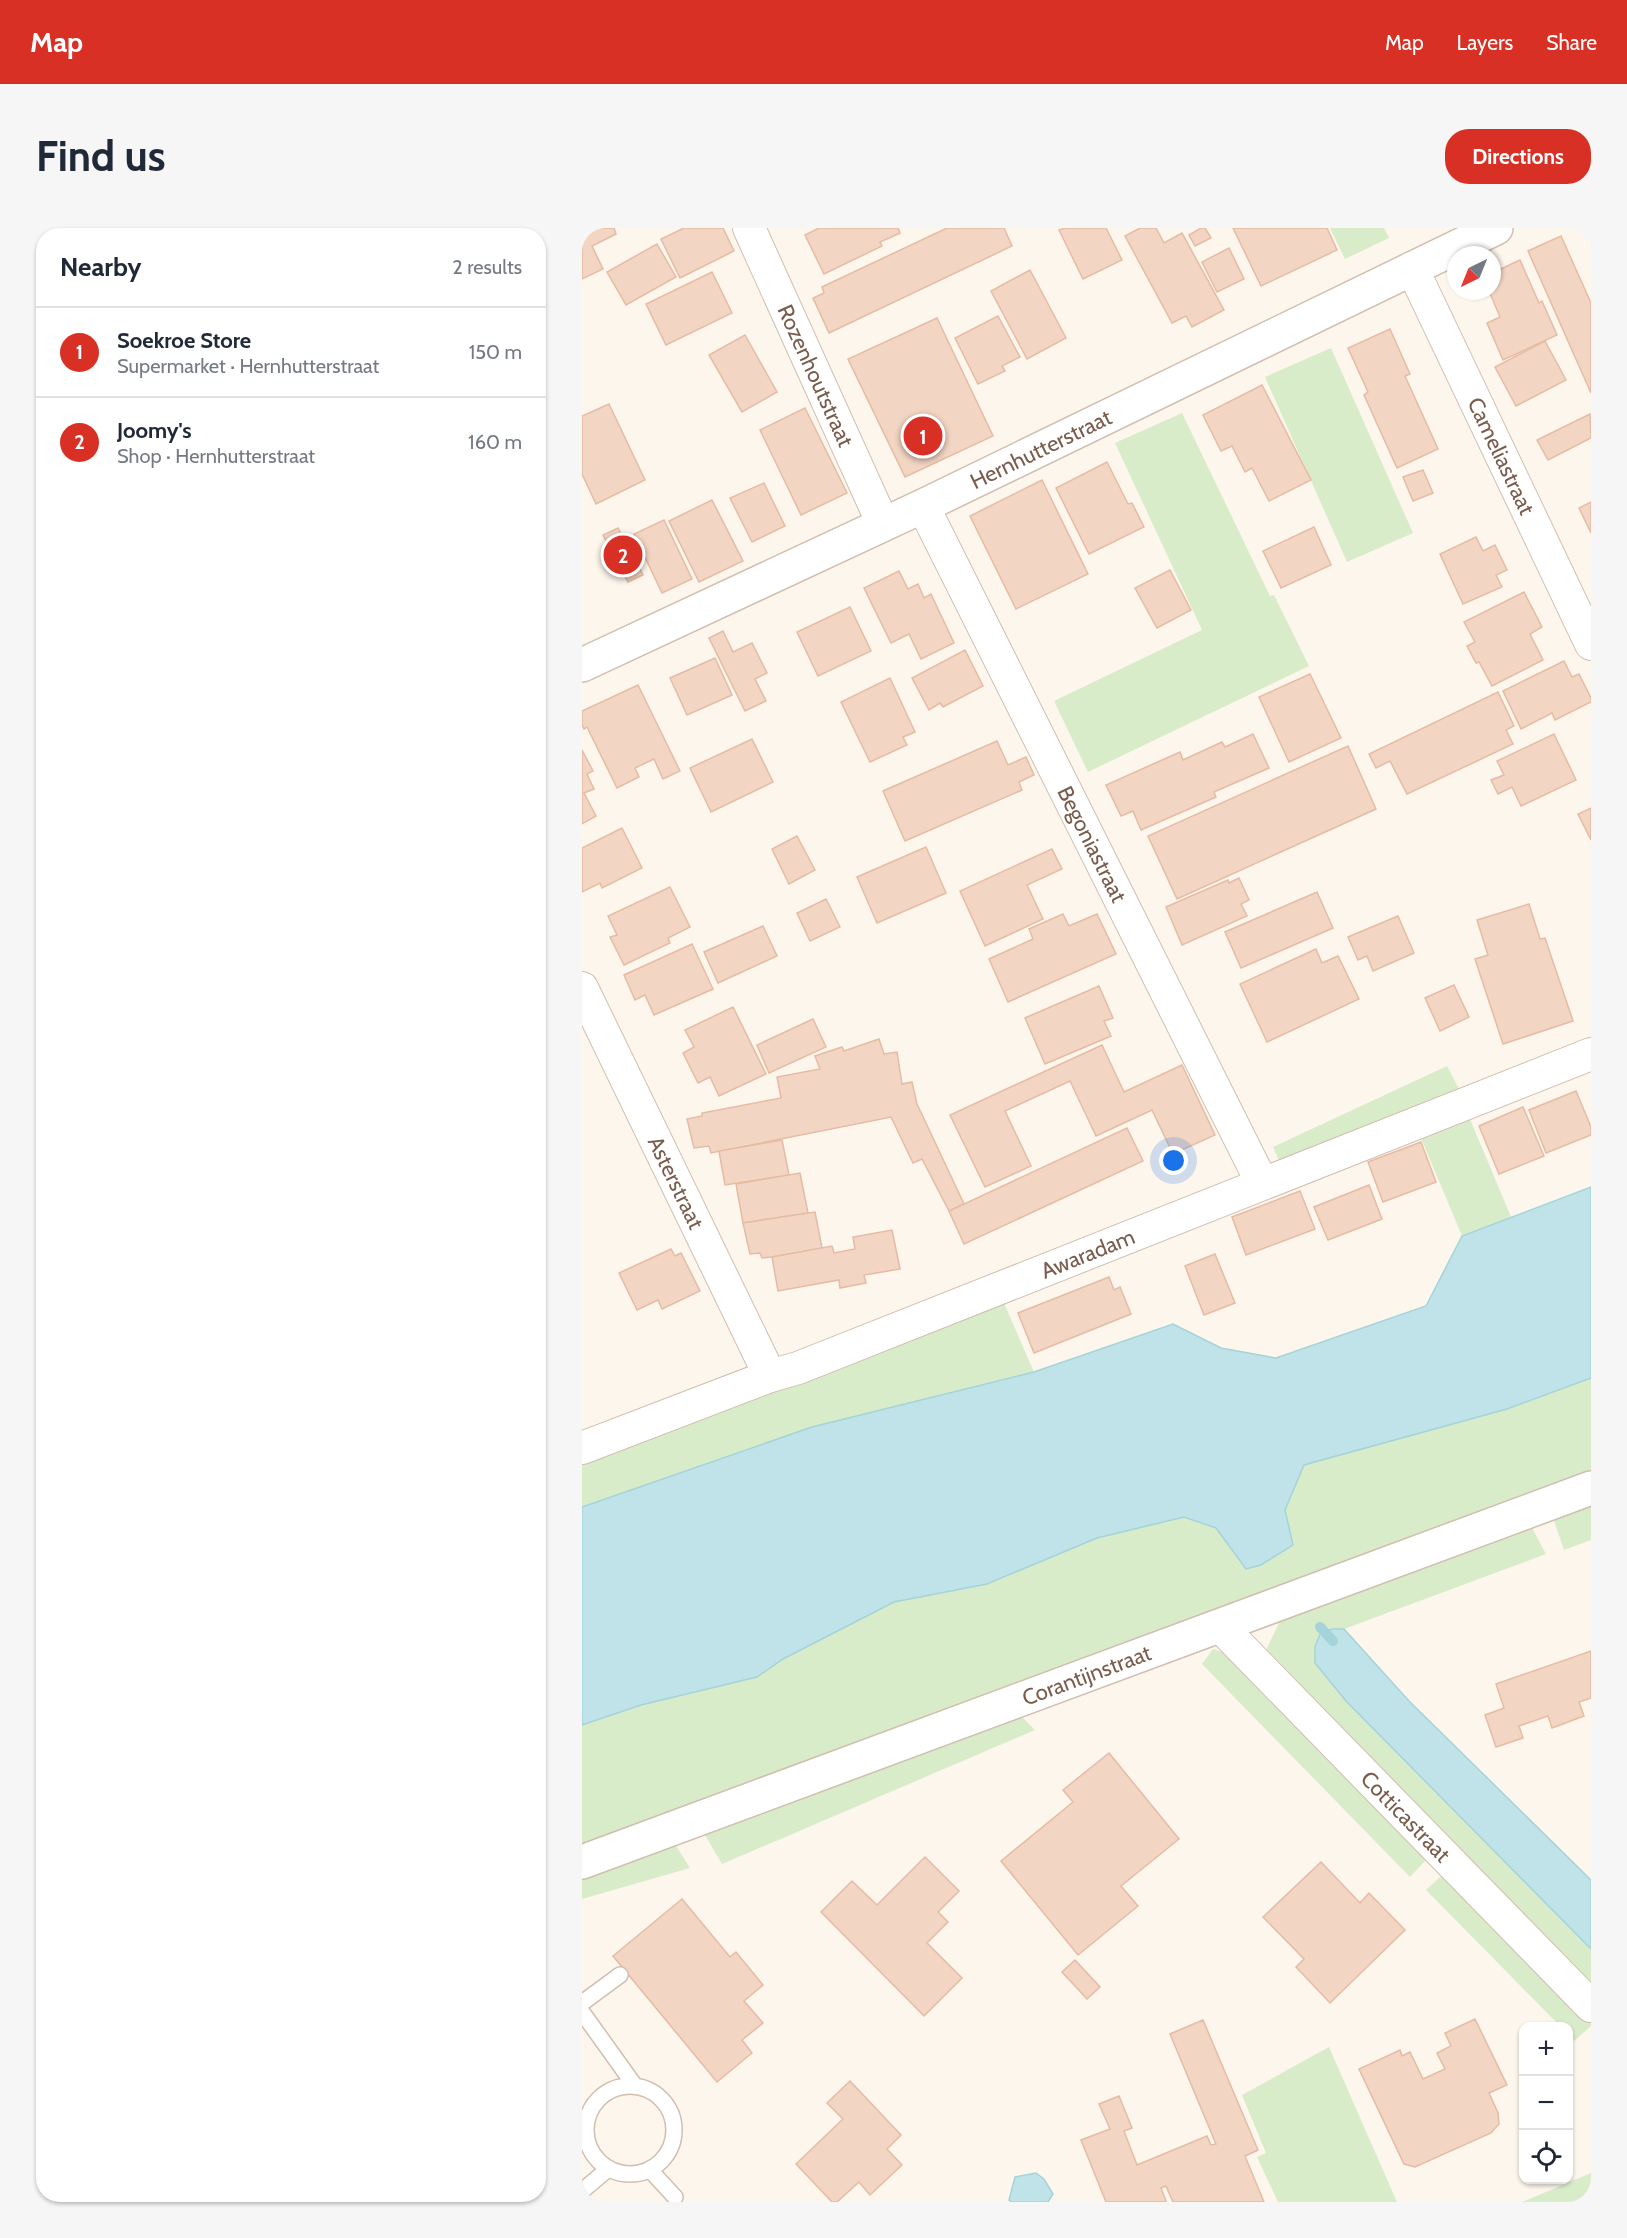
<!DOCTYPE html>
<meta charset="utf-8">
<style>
:root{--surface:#fff;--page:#f6f6f7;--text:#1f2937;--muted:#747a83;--line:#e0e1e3;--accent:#d93025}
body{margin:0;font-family:Cabin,sans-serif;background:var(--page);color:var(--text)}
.controls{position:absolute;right:18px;bottom:18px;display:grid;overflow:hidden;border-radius:12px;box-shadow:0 2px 4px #0004}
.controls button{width:54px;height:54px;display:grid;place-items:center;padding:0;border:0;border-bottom:2px solid var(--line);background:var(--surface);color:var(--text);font:30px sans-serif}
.compass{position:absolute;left:865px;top:18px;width:54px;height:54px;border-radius:50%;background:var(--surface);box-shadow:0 2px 4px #0004;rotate:223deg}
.you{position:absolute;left:592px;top:933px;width:21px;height:21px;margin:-15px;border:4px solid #fff;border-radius:50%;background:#1a73e8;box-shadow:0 0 0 9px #1a73e833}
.badge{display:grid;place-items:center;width:39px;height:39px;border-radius:50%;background:var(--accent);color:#fff;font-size:20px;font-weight:700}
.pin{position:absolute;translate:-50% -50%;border:3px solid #fff;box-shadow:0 2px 6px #0006}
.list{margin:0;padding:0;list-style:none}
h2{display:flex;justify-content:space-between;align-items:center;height:78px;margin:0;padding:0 24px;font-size:26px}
h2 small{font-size:20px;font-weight:400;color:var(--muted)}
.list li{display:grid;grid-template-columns:39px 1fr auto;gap:18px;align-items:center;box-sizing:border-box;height:90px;padding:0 24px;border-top:2px solid var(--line)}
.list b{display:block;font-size:22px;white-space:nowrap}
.list p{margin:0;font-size:20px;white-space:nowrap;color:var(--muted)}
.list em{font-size:20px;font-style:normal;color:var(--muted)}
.icon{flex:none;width:33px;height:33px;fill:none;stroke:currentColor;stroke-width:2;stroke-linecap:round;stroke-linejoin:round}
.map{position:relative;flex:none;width:1009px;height:1974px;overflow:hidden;border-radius:24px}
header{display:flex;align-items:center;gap:36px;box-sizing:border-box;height:84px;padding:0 30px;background:var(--accent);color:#fff}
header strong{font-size:28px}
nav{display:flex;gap:33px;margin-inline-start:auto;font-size:21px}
.intro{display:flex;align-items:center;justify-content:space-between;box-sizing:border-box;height:144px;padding:0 36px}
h1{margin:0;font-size:42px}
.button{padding:15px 27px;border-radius:24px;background:var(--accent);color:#fff;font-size:21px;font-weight:700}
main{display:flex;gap:36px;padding:0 36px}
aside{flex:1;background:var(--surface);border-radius:24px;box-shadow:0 2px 4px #0004}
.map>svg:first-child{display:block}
</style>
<header>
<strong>Map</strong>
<nav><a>Map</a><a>Layers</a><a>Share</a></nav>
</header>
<div class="intro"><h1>Find us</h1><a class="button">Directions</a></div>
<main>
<aside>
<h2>Nearby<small>2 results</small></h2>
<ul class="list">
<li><span class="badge">1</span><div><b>Soekroe Store</b><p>Supermarket · Hernhutterstraat</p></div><em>150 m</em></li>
<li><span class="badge">2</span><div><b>Joomy's</b><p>Shop · Hernhutterstraat</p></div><em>160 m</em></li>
</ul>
</aside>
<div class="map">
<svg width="1009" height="1974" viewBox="0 0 1009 1974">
<rect width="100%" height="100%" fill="#fdf6ec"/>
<!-- green -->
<g fill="#d8ecc9">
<path d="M 748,0 L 802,0 L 807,10 L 763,31 Z"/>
<path d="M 749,120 L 831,305 L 765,334 L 683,149 Z"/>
<path d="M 600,185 L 688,368 L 692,367 L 727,438 L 506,544 L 472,473 L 620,402 L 533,215 Z"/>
<path d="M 865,838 L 877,861 L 699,937 L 691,919 Z"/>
<path d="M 888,891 L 929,989 L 880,1008 L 839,910 Z"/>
<path d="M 421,1073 L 452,1144 L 230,1199 L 0,1279 L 0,1231 Z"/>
<path d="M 1009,1150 L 1009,1242 L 793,1325 L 0,1616 L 0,1497 L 59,1477 L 175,1449 L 201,1431 L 312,1374 L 405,1356 L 515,1310 L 602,1289 L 634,1300 L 664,1341 L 711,1317 L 703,1282 L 722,1237 L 925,1181 Z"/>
<path d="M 1009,1276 L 1009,1312 L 982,1322 L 971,1290 Z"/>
<path d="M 949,1298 L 964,1326 L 762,1401 L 750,1401 L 764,1473 L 1009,1721 L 1009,1763 L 686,1427 L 685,1420 L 698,1393 Z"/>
<path d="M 631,1421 L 657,1430 L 843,1622 L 843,1633 L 828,1649 L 620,1436 Z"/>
<path d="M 436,1485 L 453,1502 L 140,1636 L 120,1602 Z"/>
<path d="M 91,1613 L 108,1640 L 0,1671 L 0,1645 Z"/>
<path d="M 866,1642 L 1009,1789 L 1009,1798 L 992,1813 L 987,1807 L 987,1798 L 978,1798 L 844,1662 Z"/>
<path d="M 747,1819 L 815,1974 L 696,1974 L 675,1929 L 684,1925 L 660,1867 Z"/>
<path d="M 1009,1945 L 1009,1974 L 940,1974 Z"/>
</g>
<!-- water -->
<g fill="#bfe3e8" stroke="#a5d3da" stroke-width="1.5">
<path d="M 1009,959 L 1009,1150 L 925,1181 L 722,1237 L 703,1282 L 711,1317 L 679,1337 L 664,1341 L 634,1300 L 602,1289 L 515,1310 L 405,1356 L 312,1374 L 201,1431 L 175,1449 L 59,1477 L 0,1497 L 0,1279 L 230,1199 L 452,1144 L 591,1096 L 639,1120 L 694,1130 L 844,1078 L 880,1008 Z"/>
<path d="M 750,1401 L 762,1401 L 827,1473 L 1009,1652 L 1009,1721 L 764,1473 L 733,1435 L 733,1419 L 738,1406 Z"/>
<path d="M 454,1945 L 462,1951 L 471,1966 L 466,1974 L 429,1974 L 427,1972 L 433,1949 Z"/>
</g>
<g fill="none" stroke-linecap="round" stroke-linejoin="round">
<!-- stream -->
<path stroke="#a5d3da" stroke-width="10" d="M 738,1399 L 751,1413"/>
</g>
<!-- building -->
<g fill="#f3d5c3" stroke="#e6bba3" stroke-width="1.5">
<path d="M 0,0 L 32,0 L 34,6 L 10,18 L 21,41 L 0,51 Z"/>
<path d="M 102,0 L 141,0 L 152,23 L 98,50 L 79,11 Z"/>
<path d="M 237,0 L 316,0 L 318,5 L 298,14 L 300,18 L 242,46 L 223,7 Z"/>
<path d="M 365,0 L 422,0 L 430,18 L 247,105 L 231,70 L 242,65 L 240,59 Z"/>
<path d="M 483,0 L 524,0 L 540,32 L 501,51 L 477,2 Z"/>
<path d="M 558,0 L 574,0 L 582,15 L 600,5 L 642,82 L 610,99 L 604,88 L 590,95 L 543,8 Z"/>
<path d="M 619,0 L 623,0 L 629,10 L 613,18 L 607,7 Z"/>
<path d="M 651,0 L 745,0 L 755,22 L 679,58 Z"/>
<path d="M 979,8 L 1009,75 L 1009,165 L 946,23 Z"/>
<path d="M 75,16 L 94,49 L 44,77 L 25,44 Z"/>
<path d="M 647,20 L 662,51 L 635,64 L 620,34 Z"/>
<path d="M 938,32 L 957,75 L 960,73 L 975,107 L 921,132 L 905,95 L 918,89 L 907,63 L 910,63 L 910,45 Z"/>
<path d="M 448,42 L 484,110 L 445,131 L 409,63 Z"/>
<path d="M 130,44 L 150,85 L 84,117 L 64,76 Z"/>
<path d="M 416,88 L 438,129 L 420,138 L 423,143 L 396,156 L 373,110 Z"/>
<path d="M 355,90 L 411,208 L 323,249 L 266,131 Z"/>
<path d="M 808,101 L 828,146 L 823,148 L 856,221 L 815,240 L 782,167 L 786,164 L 766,120 Z"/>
<path d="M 163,107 L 195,164 L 160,184 L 127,127 Z"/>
<path d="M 963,113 L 984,152 L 934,178 L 913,139 Z"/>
<path d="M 680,157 L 729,252 L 687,273 L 670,240 L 663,244 L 650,218 L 639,223 L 621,187 Z"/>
<path d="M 27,176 L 63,252 L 14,276 L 0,246 L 0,188 Z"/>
<path d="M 223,180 L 265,265 L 219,287 L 178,202 Z"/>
<path d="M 1008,186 L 1009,210 L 966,232 L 955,212 Z"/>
<path d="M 525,234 L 546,276 L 550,275 L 562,299 L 507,326 L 474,260 Z"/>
<path d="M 841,242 L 851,265 L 831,273 L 821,249 Z"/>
<path d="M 460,252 L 506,346 L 434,381 L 388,288 Z"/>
<path d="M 182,255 L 203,298 L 170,314 L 148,270 Z"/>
<path d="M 130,272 L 161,333 L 117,354 L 87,293 Z"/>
<path d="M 1009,274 L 1009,305 L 997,280 Z"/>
<path d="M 82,292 L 110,351 L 80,365 L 52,306 Z"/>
<path d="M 732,299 L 749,337 L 699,360 L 681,323 Z"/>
<path d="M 36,300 L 61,347 L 46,354 L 21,307 Z"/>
<path d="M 894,309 L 901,323 L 913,317 L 925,342 L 914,347 L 920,359 L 881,376 L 858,326 Z"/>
<path d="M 588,342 L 609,382 L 575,400 L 553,360 Z"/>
<path d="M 317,343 L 326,361 L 336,356 L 342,370 L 349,366 L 372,415 L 339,431 L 327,406 L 309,415 L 282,360 Z"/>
<path d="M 942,364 L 960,399 L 948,406 L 961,432 L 910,458 L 897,434 L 894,435 L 885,418 L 893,414 L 882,394 Z"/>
<path d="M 268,379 L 289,423 L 236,448 L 215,404 Z"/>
<path d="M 141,403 L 151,424 L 170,415 L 185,445 L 173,451 L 184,473 L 163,483 L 127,410 Z"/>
<path d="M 383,422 L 401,458 L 361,479 L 358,475 L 347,482 L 330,450 Z"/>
<path d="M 133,430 L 150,467 L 105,487 L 88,450 Z"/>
<path d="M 982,433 L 990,449 L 997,446 L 1009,470 L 1009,474 L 973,492 L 970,485 L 939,501 L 921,463 Z"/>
<path d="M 728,446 L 759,510 L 707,534 L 677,469 Z"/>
<path d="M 308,450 L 333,504 L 321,509 L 325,517 L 288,534 L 259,474 Z"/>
<path d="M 56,457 L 98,543 L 81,551 L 72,531 L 53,540 L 57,549 L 35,560 L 5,499 L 2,501 L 0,496 L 0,483 Z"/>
<path d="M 916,464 L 932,498 L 924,502 L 931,516 L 825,566 L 808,533 L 794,540 L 787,526 Z"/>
<path d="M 671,506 L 687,540 L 632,564 L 634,569 L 559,602 L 551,583 L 539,588 L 524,557 L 598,524 L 601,532 L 640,514 L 643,519 Z"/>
<path d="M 972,506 L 994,552 L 939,578 L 930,559 L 916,566 L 909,552 L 922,547 L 915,533 Z"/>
<path d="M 170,511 L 191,554 L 129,584 L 108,540 Z"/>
<path d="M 415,513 L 426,537 L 444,529 L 452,547 L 437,554 L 440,562 L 323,613 L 301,563 Z"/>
<path d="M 766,518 L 794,581 L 595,671 L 566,608 Z"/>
<path d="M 0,522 L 11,543 L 5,546 L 12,561 L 2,565 L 14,588 L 0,596 Z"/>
<path d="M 1009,580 L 1009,612 L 996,586 Z"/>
<path d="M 40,600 L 60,640 L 20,660 L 18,655 L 0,664 L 0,620 Z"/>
<path d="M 215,608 L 233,642 L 207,656 L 190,621 Z"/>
<path d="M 344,619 L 364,665 L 295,695 L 275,649 Z"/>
<path d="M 470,621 L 480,641 L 445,657 L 461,691 L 403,718 L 378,663 Z"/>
<path d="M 657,650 L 667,672 L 659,676 L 665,688 L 600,717 L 584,679 L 646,652 L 647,655 Z"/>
<path d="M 88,659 L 108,699 L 86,710 L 88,715 L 42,737 L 28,709 L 35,707 L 26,688 Z"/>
<path d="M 735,664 L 751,700 L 659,740 L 643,704 Z"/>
<path d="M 244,671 L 258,699 L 228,713 L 215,685 Z"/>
<path d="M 947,676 L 958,711 L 963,710 L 991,793 L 921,816 L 893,731 L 906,727 L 895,692 Z"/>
<path d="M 481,686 L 487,698 L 515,686 L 534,726 L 426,774 L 407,731 L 451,711 L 447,701 Z"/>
<path d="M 816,688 L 832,725 L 791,743 L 785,728 L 776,732 L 766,709 Z"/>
<path d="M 181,698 L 195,728 L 136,755 L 122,724 Z"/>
<path d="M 110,716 L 131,761 L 72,787 L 63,767 L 53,772 L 42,747 Z"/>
<path d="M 734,721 L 740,735 L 756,728 L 777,771 L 685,814 L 658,756 Z"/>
<path d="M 872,757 L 887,789 L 858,803 L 843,770 Z"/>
<path d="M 517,758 L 531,790 L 522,793 L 529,808 L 463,836 L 443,790 Z"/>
<path d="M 151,779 L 184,846 L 137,868 L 128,849 L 116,855 L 101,825 L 112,819 L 103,802 Z"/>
<path d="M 231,791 L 244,819 L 187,845 L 175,817 Z"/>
<path d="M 297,811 L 302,826 L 315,824 L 320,856 L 330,854 L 335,876 L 382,976 L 367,983 L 340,931 L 331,935 L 309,889 L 129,925 L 127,918 L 112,920 L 105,891 L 120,888 L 120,885 L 199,870 L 195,849 L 238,841 L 233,828 L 260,819 L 262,823 Z"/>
<path d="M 520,817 L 542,864 L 600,837 L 633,907 L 591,926 L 570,882 L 514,908 L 488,853 L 423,883 L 449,938 L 403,959 L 368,887 Z"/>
<path d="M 994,863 L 1009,899 L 1009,907 L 964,925 L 947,882 Z"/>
<path d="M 941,879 L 962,928 L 917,946 L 897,898 Z"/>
<path d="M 545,900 L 561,933 L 382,1016 L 367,983 Z"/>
<path d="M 200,912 L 207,947 L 143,957 L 137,923 Z"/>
<path d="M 839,914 L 854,954 L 801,974 L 786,934 Z"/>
<path d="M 218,945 L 226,985 L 161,995 L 154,956 Z"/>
<path d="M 787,957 L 800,991 L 746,1012 L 732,979 Z"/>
<path d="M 718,963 L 733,1001 L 664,1027 L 650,989 Z"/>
<path d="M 233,984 L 240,1020 L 190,1029 L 180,1030 L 178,1025 L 168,1026 L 161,995 Z"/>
<path d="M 310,1002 L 318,1041 L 282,1047 L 284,1055 L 258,1060 L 257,1052 L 196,1063 L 190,1029 L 250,1018 L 252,1025 L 273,1021 L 271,1009 Z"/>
<path d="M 89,1021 L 93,1028 L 99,1025 L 118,1063 L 80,1081 L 76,1072 L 55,1082 L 37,1045 Z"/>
<path d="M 633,1026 L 653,1075 L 622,1087 L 603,1038 Z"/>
<path d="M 527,1049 L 532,1062 L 538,1059 L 549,1086 L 452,1125 L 436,1085 Z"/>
<path d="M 1009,1423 L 1009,1470 L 997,1474 L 1002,1488 L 970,1500 L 966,1488 L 937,1498 L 941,1510 L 914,1519 L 903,1487 L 922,1480 L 914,1456 Z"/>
<path d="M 527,1525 L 597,1611 L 539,1658 L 556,1678 L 496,1727 L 419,1633 L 491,1574 L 481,1562 Z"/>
<path d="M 343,1629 L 377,1663 L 356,1684 L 366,1694 L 345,1715 L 380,1750 L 342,1788 L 239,1684 L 270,1653 L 295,1677 Z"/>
<path d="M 739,1634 L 778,1675 L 787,1665 L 823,1702 L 748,1775 L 714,1739 L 722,1731 L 681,1689 Z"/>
<path d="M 100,1671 L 148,1729 L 154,1724 L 181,1757 L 162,1773 L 181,1795 L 160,1812 L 170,1825 L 135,1854 L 31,1728 Z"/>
<path d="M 493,1732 L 518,1759 L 505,1771 L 480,1744 Z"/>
<path d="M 893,1791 L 925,1857 L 907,1865 L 916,1885 L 917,1896 L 909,1905 L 833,1939 L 822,1936 L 777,1841 L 818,1822 L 820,1828 L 828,1824 L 841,1851 L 863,1841 L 855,1825 L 869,1818 L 863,1805 Z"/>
<path d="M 621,1792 L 676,1922 L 663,1928 L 682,1974 L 591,1974 L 584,1958 L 579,1960 L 584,1973 L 582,1974 L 524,1974 L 499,1912 L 528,1901 L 517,1876 L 537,1868 L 550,1900 L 542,1903 L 555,1937 L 625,1908 L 629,1917 L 634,1916 L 588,1806 Z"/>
<path d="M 268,1853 L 319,1907 L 305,1921 L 320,1937 L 288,1967 L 277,1954 L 255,1974 L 250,1974 L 214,1936 L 261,1891 L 245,1875 Z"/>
</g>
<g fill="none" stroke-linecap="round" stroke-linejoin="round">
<defs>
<g id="service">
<path d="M 0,1775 L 38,1747"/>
<path d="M 0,1784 L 53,1858"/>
<circle cx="48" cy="1902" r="44"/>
<path d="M 68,1942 L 93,1969"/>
<path d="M 0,1963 L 26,1941"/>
</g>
<g id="minor">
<path id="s1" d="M 167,0 L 301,296"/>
<path id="s2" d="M 830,40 L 1009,416"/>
<path id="s3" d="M 341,278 L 680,955"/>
<path id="s4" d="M 0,760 L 188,1148"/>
<path id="s5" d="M 0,1220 L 188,1148 L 216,1140 L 1009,826"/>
<path id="s6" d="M 638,1398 L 1009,1778"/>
</g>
<g id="tertiary">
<path id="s7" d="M 0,437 L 341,278 L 914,0"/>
<path id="s8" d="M 0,1634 L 1009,1260"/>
</g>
</defs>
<!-- service casing -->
<use href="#service" stroke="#d1beb0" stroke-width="18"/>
<!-- minor casing -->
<use href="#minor" stroke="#d1beb0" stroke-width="34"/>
<!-- tertiary casing -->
<use href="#tertiary" stroke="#d1beb0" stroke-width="36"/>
<!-- service -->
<use href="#service" stroke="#fff" stroke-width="15"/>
<!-- minor -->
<use href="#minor" stroke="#fff" stroke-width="32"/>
<!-- tertiary -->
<use href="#tertiary" stroke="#fff" stroke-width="33"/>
</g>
<g text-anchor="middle" stroke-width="6" stroke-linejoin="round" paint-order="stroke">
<!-- street labels -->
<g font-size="22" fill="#7a5c4d" stroke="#fffaf3">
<text dy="8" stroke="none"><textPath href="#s1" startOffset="162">Rozenhoutstraat</textPath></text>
<text dy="8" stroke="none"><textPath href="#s7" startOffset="507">Hernhutterstraat</textPath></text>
<text dy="8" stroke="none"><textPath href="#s2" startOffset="208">Cameliastraat</textPath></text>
<text dy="8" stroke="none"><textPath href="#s3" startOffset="378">Begoniastraat</textPath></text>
<text dy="8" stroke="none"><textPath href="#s4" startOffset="216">Asterstraat</textPath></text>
<text dy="8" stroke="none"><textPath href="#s5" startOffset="542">Awaradam</textPath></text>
<text dy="8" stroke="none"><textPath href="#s8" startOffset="538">Corantijnstraat</textPath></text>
<text dy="8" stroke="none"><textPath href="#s6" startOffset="266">Cotticastraat</textPath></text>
</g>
</g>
</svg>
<div class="controls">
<button>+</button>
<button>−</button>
<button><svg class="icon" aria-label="locate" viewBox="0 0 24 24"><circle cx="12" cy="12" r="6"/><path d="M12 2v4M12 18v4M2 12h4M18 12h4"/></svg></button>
</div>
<svg class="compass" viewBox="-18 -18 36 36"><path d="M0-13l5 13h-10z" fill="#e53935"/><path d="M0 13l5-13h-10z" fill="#747a83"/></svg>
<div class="you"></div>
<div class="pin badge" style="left:341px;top:208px">1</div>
<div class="pin badge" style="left:41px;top:327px">2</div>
</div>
</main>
